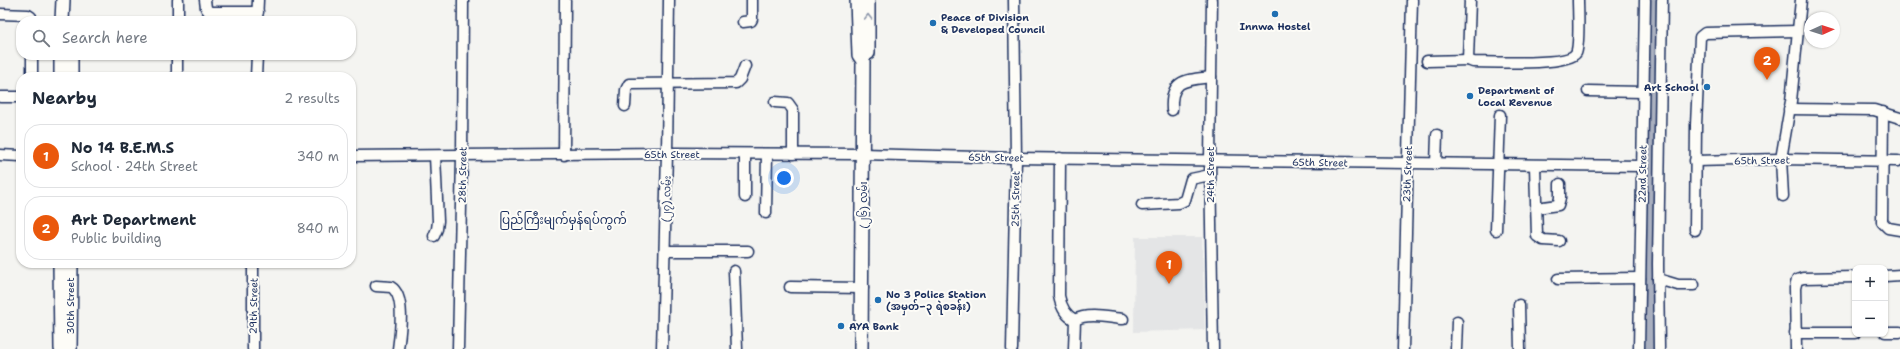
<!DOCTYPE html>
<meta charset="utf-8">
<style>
:root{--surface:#fff;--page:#f2f2f3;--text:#1f2937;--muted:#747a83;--line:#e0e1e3;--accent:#ea580c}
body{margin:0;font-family:"Shantell Sans","Noto Sans Myanmar",sans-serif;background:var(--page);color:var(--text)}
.controls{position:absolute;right:12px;bottom:12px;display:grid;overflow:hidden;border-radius:8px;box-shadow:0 1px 3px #0004}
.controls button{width:36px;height:36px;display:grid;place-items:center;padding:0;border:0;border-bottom:1px solid var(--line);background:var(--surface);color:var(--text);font:20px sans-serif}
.compass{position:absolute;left:1804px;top:12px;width:36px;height:36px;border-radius:50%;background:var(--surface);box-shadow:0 1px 3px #0004;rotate:87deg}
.you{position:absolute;left:784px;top:178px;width:14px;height:14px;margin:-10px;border:3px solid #fff;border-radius:50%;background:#1a73e8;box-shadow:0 0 0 6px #1a73e833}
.badge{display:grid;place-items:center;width:26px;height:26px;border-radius:50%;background:var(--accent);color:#fff;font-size:13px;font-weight:700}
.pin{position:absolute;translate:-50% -33px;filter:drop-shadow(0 1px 2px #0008)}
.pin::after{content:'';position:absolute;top:21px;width:14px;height:12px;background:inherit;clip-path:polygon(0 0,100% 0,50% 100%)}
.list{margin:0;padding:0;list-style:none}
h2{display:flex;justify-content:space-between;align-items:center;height:52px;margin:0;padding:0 16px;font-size:17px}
h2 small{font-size:13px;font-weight:400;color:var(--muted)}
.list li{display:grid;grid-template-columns:26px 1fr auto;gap:12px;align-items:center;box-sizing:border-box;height:64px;margin:0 8px 8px;padding:0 8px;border:1px solid var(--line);border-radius:16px}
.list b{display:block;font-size:15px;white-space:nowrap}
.list p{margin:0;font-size:13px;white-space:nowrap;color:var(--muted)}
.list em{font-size:13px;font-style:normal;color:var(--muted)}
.icon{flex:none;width:22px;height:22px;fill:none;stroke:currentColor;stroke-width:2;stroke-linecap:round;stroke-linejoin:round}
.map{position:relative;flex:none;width:1900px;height:349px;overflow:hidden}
.search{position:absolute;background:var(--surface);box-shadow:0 1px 3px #0004;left:16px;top:16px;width:340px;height:44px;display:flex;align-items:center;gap:10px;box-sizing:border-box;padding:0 14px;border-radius:16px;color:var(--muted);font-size:15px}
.panel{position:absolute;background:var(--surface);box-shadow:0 1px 3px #0004;left:16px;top:72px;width:340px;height:196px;border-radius:16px}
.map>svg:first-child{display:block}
</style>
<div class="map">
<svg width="1900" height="349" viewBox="0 0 1900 349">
<rect width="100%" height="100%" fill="#f4f4f1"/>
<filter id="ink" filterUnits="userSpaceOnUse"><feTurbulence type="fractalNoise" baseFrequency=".025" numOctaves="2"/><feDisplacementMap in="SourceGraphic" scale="8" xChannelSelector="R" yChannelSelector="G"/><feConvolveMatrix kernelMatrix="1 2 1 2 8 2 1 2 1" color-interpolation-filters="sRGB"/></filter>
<g filter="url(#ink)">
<!-- built -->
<path fill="#e4e5e6" d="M 1135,237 L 1202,237 L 1205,330 L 1134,332 Z"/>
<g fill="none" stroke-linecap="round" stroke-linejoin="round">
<!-- canal -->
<path stroke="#aab0bf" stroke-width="8" d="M 1649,349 L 1655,0"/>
<defs>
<g id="minor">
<path d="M 205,0 L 206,8 L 209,12 L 258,12"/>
<path d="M 1212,0 L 1210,160 L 1213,349"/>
<path d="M 1470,0 L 1468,60 L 1473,62 C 1490,62 1569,66 1576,53 C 1580,45 1578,10 1578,0"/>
<path d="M 0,14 L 28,15 L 31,17 L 31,21"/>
<path d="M 178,21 L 178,0"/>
<path d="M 257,21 L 258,0"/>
<path d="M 743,22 L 751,21 L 752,19 L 752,0"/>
<path d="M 32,55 L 32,77"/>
<path d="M 1427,61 L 1468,60"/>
<path d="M 177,77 L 177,55"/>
<path d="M 256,77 L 257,55"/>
<path d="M 1588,91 L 1643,92"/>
<path d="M 0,97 L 21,97"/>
<path d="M 775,102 L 788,103 L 793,110 L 793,154"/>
<path d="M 625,106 L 626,90 L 629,84 L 736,83 L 740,79 L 745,66"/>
<path d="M 1789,109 L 1874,110 L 1900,118"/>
<path d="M 1172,110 C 1170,79 1186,80 1211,77"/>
<path d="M 1883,112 L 1882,222 L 1888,228 L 1900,230"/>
<path d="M 745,154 L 745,197"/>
<path d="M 0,155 L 21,156"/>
<path d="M 564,155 L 565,0"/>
<path d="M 351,156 L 667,153 L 863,154 L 1016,158 L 1642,166"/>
<path d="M 1060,158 L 1059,296 C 1061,306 1066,316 1075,320 L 1074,349"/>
<path d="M 1695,161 L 1781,159 L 1898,161"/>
<path d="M 1436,164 L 1437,135"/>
<path d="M 1535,166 L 1537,236 L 1543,240 L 1559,241"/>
<path d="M 1783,196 L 1781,159 L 1791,101 L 1801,0"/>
<path d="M 1142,205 L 1179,203 L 1185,200 L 1191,179 L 1210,175"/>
<path d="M 1536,208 L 1558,205 L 1560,198 L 1560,184"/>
<path d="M 766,213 L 767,154"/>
<path d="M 1496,230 L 1500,115"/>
<path d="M 1695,230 L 1696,125 L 1700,37 L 1705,33 L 1798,31"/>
<path d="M 434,236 L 437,229 L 438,221 L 435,156"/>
<path d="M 665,251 L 748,251"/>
<path d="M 734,271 L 737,349"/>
<path d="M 1885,276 L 1900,275"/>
<path d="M 1558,279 L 1640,278"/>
<path d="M 1658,279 L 1678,285 L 1694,285"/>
<path d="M 376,286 L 391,287 C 406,296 400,334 398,349"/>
<path d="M 790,287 L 863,288"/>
<path d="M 1519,305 L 1520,349"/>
<path d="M 1075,320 C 1088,312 1109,318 1123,319"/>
<path d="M 1885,332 L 1900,332"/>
<path d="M 1795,333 L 1855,333"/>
<path d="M 253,349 L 253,263"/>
<path d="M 458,349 L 462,156 L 463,0"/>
<path d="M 662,349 L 667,153 L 669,0"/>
<path d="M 1012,349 L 1016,158 L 1014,0"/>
<path d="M 1403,349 L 1412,0"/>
<path d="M 1456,349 L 1457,322"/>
<path d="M 1639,349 L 1645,0"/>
<path d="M 1659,349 L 1658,264 L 1662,0"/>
<path d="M 1796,349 L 1795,288 L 1797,280 L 1803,278 L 1855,277"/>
</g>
<g id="major">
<path d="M 857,0 L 859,55 L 863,61 L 861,349"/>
<path d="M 62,21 L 63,0"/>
<path d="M 868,53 L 868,0"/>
<path d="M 71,55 L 71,77"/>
<path d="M 61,77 L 61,55"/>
<path d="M 60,263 L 61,349"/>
<path d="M 70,349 L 71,263"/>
</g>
</defs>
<!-- minor casing -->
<use href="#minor" stroke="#1b2f5e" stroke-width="13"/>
<!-- major casing -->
<use href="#major" stroke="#1b2f5e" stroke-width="16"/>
<!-- minor -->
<use href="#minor" stroke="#fdfcf7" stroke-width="10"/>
<!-- major -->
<use href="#major" stroke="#fdfcf7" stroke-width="13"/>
</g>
<!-- one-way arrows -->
<defs><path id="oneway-chevron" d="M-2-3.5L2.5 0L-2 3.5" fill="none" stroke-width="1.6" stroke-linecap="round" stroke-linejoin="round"/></defs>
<use stroke="#8c96aa" href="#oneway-chevron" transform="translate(868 17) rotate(-90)"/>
</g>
<!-- markers -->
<g fill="#1f6fb2" stroke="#fdfcf7" stroke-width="1.5">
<circle cx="1275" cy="14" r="4"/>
<circle cx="933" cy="23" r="4"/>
<circle cx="1707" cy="87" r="4"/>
<circle cx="1470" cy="96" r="4"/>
<circle cx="878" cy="300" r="4"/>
<circle cx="841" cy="326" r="4"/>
</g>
<g text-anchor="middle" stroke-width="4" stroke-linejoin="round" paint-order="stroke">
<!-- poi labels -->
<g font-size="10" font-weight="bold" fill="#1b2f5e" stroke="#fdfcf7" text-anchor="start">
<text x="941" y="21">Peace of Division<tspan x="941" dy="12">&amp; Developed Council</tspan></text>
<text x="1275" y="30" text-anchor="middle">Innwa Hostel</text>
<text x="1699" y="91" text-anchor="end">Art School</text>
<text x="1478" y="94">Department of<tspan x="1478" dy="12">Local Revenue</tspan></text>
<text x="886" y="298">No 3 Police Station<tspan x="886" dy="12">(အမှတ်−၃ ရဲစခန်း)</tspan></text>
<text x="849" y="330">AYA Bank</text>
</g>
<!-- street labels -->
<g font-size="10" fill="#1b2f5e" stroke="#fdfcf7">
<text x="672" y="158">65th Street</text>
<text transform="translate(996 157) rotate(1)" y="4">65th Street</text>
<text transform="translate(1762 160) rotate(-1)" y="4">65th Street</text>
<text transform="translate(1320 162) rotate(1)" y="4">65th Street</text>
<text transform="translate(1407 174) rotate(-88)" y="4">23th Street</text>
<text transform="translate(1642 174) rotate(-89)" y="4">22nd Street</text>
<text transform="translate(462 175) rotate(-89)" y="4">28th Street</text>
<text transform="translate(1210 175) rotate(-90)" y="4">24th Street</text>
<text transform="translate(666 199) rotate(-88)" y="4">(၂၇) လမ်း</text>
<text transform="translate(1015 199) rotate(-89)" y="4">25th Street</text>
<text transform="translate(863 205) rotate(-90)" y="4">(၂၆) လမ်း</text>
<text transform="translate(70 306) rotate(-90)" y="4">30th Street</text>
<text transform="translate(253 306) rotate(-89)" y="4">29th Street</text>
</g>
<!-- quarter labels -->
<g font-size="12" fill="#1b2f5e" stroke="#fdfcf7">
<text x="563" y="224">ပြည်ကြီးမျက်မှန်ရပ်ကွက်</text>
</g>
</g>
</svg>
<div class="controls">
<button>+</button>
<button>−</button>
</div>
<svg class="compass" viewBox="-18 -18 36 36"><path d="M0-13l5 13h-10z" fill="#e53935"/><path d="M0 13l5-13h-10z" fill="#747a83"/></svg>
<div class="you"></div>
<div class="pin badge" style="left:1169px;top:284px">1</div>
<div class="pin badge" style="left:1767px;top:80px">2</div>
<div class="search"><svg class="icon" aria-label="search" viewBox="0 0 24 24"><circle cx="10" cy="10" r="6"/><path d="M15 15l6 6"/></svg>Search here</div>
<section class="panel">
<h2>Nearby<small>2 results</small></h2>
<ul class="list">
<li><span class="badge">1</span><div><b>No 14 B.E.M.S</b><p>School · 24th Street</p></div><em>340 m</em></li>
<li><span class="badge">2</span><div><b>Art Department</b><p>Public building</p></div><em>840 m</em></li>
</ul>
</section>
</div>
